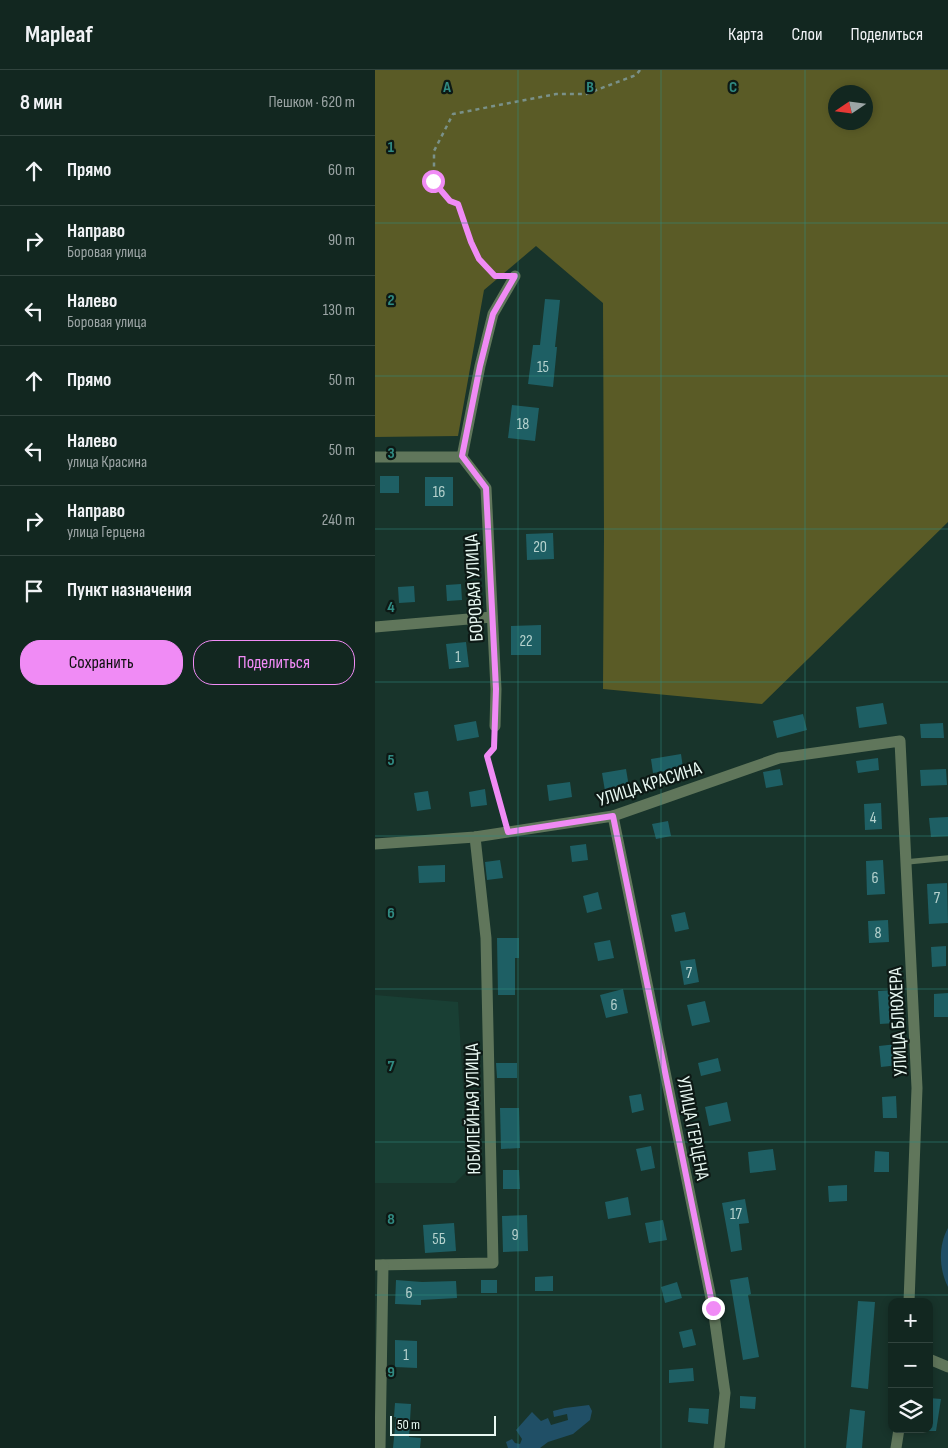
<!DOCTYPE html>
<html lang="ru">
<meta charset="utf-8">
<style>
:root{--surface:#122720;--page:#1b2f29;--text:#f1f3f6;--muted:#9ca5a5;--line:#31443e;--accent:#f08bf5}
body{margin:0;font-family:"Sofia Sans Condensed",sans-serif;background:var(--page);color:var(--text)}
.controls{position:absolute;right:15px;bottom:15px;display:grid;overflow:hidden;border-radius:10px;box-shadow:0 2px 8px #0003}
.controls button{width:45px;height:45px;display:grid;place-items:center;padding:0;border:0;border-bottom:1px solid var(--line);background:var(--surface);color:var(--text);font:25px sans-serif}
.compass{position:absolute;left:453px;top:15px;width:45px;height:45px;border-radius:50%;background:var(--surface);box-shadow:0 2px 8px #0003;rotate:257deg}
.scale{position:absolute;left:15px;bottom:12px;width:106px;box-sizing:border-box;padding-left:5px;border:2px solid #e8f8f2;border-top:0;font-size:14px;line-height:18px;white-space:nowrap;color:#e8f8f2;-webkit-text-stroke:4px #0d1915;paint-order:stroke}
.stop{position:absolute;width:15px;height:15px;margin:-11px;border:4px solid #f08bf5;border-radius:50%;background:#fff}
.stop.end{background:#f08bf5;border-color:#fff;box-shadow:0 1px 5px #0008}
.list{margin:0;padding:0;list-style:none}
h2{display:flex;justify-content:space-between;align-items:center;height:65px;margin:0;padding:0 20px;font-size:21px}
h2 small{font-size:16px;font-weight:400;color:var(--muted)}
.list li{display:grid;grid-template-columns:32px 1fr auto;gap:15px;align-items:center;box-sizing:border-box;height:70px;padding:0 20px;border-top:1px solid var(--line)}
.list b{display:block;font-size:19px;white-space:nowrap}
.list p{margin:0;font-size:16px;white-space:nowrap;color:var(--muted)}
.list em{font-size:16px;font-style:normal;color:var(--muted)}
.actions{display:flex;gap:10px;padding:15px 20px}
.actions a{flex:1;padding:11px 0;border:1px solid var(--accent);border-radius:20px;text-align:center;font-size:18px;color:var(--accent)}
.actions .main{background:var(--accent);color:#111}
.icon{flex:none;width:28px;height:28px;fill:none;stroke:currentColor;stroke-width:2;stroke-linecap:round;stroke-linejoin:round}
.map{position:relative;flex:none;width:573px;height:1378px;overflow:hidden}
header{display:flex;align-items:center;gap:30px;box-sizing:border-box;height:70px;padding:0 25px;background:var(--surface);border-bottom:1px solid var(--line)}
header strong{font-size:24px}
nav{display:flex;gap:28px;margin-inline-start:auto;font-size:18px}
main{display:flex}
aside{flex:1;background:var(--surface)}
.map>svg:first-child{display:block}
</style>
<header>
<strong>Mapleaf</strong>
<nav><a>Карта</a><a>Слои</a><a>Поделиться</a></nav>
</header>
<main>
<aside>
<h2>8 мин<small>Пешком · 620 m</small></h2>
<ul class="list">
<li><svg class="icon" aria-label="ahead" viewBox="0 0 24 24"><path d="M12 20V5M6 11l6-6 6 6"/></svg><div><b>Прямо</b></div><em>60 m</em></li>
<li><svg class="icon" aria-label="right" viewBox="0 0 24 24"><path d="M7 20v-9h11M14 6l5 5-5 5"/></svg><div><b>Направо</b><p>Боровая улица</p></div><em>90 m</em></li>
<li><svg class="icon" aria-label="left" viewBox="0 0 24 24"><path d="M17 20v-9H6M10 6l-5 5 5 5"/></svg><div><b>Налево</b><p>Боровая улица</p></div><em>130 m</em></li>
<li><svg class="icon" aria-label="ahead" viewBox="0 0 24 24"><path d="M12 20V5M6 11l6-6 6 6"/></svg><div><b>Прямо</b></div><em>50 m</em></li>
<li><svg class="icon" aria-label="left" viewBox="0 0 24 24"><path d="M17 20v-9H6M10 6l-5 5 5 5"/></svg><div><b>Налево</b><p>улица Красина</p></div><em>50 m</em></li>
<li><svg class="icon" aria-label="right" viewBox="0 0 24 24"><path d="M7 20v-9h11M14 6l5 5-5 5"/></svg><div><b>Направо</b><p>улица Герцена</p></div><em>240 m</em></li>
<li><svg class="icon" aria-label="arrive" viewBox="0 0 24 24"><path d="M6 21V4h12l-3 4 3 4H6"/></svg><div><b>Пункт назначения</b></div></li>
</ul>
<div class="actions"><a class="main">Сохранить</a><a>Поделиться</a></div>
</aside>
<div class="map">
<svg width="573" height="1378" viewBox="0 0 573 1378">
<rect width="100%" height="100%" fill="#18342b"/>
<!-- built -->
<path fill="#193f34" d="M 0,925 L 83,932 L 93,1100 L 80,1113 L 0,1113 Z"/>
<!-- green -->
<path fill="#5a5b26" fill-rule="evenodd" d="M 0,0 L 573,0 L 573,452 L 387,634 L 228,619 L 229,465 L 228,233 L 161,176 L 109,220 L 83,366 L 0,367 ZM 490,22 L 490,52 L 460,52 L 460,22 Z"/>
<!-- water -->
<g fill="#204f66">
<path d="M 573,1158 L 573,1217 C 564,1199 563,1176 573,1158 Z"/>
<path d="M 214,1335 L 217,1341 L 215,1350 L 198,1364 L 173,1372 L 165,1378 L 133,1378 L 131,1372 L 137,1369 L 140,1373 L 145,1374 L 147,1369 L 141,1360 L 157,1342 L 166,1351 L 173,1348 L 176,1355 L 193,1350 L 192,1344 L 179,1347 L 178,1341 L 190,1338 Z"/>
</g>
<!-- building -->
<g fill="#1e5f64">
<path d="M 170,229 L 185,230 L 180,277 L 182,277 L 178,317 L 153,314 L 158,275 L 165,275 Z"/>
<path d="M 137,335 L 164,338 L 160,371 L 133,368 Z"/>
<rect x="5" y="406" width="19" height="17"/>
<rect x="50" y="407" width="28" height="29"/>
<path d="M 178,463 L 179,489 L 152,490 L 151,464 Z"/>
<path d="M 86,514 L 87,530 L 72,531 L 71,515 Z"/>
<path d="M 39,516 L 40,532 L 24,533 L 23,517 Z"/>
<path d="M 166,555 L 166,585 L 136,585 L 136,556 Z"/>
<path d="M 91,572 L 94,597 L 74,599 L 71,574 Z"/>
<path d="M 508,633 L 512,654 L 484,658 L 481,637 Z"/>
<path d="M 428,644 L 432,660 L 402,668 L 398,651 Z"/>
<path d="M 101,651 L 104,667 L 82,671 L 79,655 Z"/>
<path d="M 568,653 L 569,668 L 546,668 L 545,654 Z"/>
<path d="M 306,684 L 308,698 L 278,703 L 276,689 Z"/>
<path d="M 503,688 L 504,700 L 483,703 L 481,691 Z"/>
<path d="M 251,699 L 254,717 L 230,721 L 227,703 Z"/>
<path d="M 405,699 L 408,715 L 391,718 L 388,702 Z"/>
<path d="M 571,699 L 572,715 L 546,716 L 545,700 Z"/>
<path d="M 195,712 L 197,727 L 174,731 L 172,715 Z"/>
<path d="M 110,719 L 112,735 L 96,737 L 94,722 Z"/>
<path d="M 53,721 L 56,739 L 42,741 L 39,723 Z"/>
<path d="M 506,733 L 507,759 L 490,760 L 489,734 Z"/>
<path d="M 573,747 L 573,766 L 556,767 L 554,748 Z"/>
<path d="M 293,751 L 296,766 L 281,769 L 277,754 Z"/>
<path d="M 211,774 L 213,790 L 197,792 L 195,776 Z"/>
<path d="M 125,790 L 128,808 L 112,810 L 110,792 Z"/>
<path d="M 508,790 L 510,824 L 492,825 L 491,791 Z"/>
<path d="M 70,795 L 70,812 L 44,813 L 43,796 Z"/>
<path d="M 572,813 L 573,853 L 554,854 L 552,814 Z"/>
<path d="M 223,822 L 227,839 L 212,843 L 208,826 Z"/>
<path d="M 310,842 L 314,859 L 300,862 L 296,845 Z"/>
<path d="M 513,850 L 514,872 L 494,873 L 493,851 Z"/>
<path d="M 122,868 L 144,868 L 144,888 L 140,888 L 140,925 L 123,925 Z"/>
<path d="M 235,870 L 239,888 L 223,891 L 219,873 Z"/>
<path d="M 571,876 L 571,896 L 557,897 L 556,877 Z"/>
<path d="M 320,889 L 324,912 L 309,915 L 305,891 Z"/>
<path d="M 248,919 L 253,943 L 231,948 L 225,925 Z"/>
<path d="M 519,920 L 521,953 L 505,954 L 503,921 Z"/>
<path d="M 573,923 L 573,947 L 559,947 L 559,924 Z"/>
<path d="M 330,931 L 335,952 L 317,956 L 312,935 Z"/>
<path d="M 522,974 L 524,995 L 506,997 L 504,976 Z"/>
<path d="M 343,988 L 346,1001 L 326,1006 L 323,993 Z"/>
<path d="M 121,993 L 142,993 L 142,1008 L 122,1008 Z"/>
<path d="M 266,1024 L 269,1040 L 257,1043 L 254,1026 Z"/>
<path d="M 521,1026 L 522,1048 L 508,1048 L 507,1027 Z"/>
<path d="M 352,1032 L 356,1051 L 334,1056 L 330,1037 Z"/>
<path d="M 125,1038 L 144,1038 L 145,1078 L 126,1079 Z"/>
<path d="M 276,1076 L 280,1098 L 266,1101 L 261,1079 Z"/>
<path d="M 398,1079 L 401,1100 L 375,1103 L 373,1082 Z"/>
<path d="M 500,1081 L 514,1082 L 514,1102 L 499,1102 Z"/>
<path d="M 128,1100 L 144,1100 L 145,1119 L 128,1119 Z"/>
<path d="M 472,1115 L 472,1131 L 454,1132 L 453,1116 Z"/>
<path d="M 253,1127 L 256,1145 L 233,1149 L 230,1132 Z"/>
<path d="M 370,1129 L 374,1153 L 364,1154 L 367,1180 L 356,1182 L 347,1133 Z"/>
<path d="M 152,1145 L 153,1181 L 128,1182 L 127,1146 Z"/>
<path d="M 288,1150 L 292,1170 L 274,1173 L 270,1153 Z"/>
<path d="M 79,1153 L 81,1181 L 50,1183 L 48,1155 Z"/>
<path d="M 178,1206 L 178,1221 L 160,1221 L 160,1207 Z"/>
<path d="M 373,1207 L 376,1224 L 373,1225 L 384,1287 L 368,1290 L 355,1210 Z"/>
<path d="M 21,1210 L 47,1212 L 81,1211 L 82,1228 L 46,1230 L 46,1235 L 20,1234 Z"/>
<rect x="106" y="1210" width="16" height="13"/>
<path d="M 302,1212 L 307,1228 L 290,1233 L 286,1217 Z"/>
<path d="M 483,1231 L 500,1232 L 493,1319 L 476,1317 Z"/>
<path d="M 317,1259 L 321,1275 L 308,1278 L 304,1262 Z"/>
<path d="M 20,1270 L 42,1271 L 42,1298 L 20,1297 Z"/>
<path d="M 318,1298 L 319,1311 L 294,1313 L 294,1300 Z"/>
<path d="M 365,1326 L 381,1327 L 380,1339 L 365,1338 Z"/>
<path d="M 554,1328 L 566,1329 L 561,1361 L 554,1361 Z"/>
<path d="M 20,1333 L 36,1334 L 34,1367 L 46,1368 L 45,1378 L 18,1378 L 21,1347 L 19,1347 Z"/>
<path d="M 314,1338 L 334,1339 L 333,1354 L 313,1352 Z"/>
<path d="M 475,1339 L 490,1341 L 487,1378 L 471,1378 Z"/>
</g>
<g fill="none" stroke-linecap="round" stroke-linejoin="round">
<!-- path -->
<g stroke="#7a9189" stroke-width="2.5" stroke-dasharray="4 4" stroke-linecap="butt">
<path d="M 125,206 L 120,206 L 104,189 L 95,172 L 83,134 L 75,131 L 59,111 L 59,81 L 78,44 L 181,24 L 211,24 L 261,5 L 265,0"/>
<path d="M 119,667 L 119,677 L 112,686 L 130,750"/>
</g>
<!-- service -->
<path stroke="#60765b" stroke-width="5.5" d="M 531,792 L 573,788"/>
<!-- minor -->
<g stroke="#60765b" stroke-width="11">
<path d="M 0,387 L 87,387"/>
<path d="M 0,557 L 117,547"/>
<path d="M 120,656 L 121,619 L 111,418 L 87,387 L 105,296 L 118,244 L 140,206"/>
<path d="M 238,746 L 338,1238 L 350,1323 L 344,1378"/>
<path d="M 0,774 L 100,767 L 238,746 L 404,688 L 525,671 L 542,1018 L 534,1232"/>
<path d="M 0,1195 L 118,1193 L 111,868 L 100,767"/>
<path d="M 554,1289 L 573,1297"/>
<path d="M 5,1378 L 8,1195"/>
<path d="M 521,1378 L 524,1359"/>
</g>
</g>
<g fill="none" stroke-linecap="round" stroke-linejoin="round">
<!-- route -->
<path stroke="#f08bf5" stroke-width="6" d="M 58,111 L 75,131 L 83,134 L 96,172 L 104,189 L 120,206 L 140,206 L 118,244 L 105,296 L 87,386 L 111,418 L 121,619 L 119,678 L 112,686 L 133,762 L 238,746 L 338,1238"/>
</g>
<!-- grid -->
<path fill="none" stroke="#308a82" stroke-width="1" stroke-opacity="0.55" d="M 143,0 L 143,1378M 286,0 L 286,1378M 430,0 L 430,1378M 0,153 L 573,153M 0,306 L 573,306M 0,459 L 573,459M 0,612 L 573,612M 0,766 L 573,766M 0,919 L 573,919M 0,1072 L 573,1072M 0,1225 L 573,1225"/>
<g text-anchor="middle" stroke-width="4.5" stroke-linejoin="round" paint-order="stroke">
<!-- number labels -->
<g font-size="16" fill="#b6d2ce">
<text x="168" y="302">15</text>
<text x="148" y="359">18</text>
<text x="64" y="427">16</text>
<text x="165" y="482">20</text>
<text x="151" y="576">22</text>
<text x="83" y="592">1</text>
<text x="498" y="753">4</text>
<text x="500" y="813">6</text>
<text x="562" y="833">7</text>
<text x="503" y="868">8</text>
<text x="314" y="908">7</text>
<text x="239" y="940">6</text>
<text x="361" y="1149">17</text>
<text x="140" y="1170">9</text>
<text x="64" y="1174">5Б</text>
<text x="34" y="1228">6</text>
<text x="31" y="1290">1</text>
</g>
<!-- street labels -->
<g font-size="19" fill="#e8f8f2" stroke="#0d1915">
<text transform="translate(98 518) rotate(-93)" y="7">БОРОВАЯ УЛИЦА</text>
<text transform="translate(274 713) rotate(-18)" y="7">УЛИЦА КРАСИНА</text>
<text transform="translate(522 952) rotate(-93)" y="7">УЛИЦА БЛЮХЕРА</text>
<text transform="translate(97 1039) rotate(-91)" y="7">ЮБИЛЕЙНАЯ УЛИЦА</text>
<text transform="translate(319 1058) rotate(79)" y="7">УЛИЦА ГЕРЦЕНА</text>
</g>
</g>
<g font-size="16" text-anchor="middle" font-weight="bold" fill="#308a82" stroke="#0d1915" stroke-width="4.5" stroke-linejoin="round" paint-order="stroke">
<text x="72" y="22">A</text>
<text x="215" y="22">B</text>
<text x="358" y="22">C</text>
<text x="16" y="82">1</text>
<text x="16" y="235">2</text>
<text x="16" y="388">3</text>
<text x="16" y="542">4</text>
<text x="16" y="695">5</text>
<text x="16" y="848">6</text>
<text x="16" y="1001">7</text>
<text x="16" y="1154">8</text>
<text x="16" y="1307">9</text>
</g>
</svg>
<div class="controls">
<button>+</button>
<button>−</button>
<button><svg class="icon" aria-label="layers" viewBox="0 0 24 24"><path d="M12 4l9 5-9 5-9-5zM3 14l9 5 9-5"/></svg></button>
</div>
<svg class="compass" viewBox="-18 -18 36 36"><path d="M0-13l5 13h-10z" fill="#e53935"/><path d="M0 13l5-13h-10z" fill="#9ca5a5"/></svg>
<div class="scale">50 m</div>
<div class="stop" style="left:58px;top:111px"></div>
<div class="stop end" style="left:338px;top:1238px"></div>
</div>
</main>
